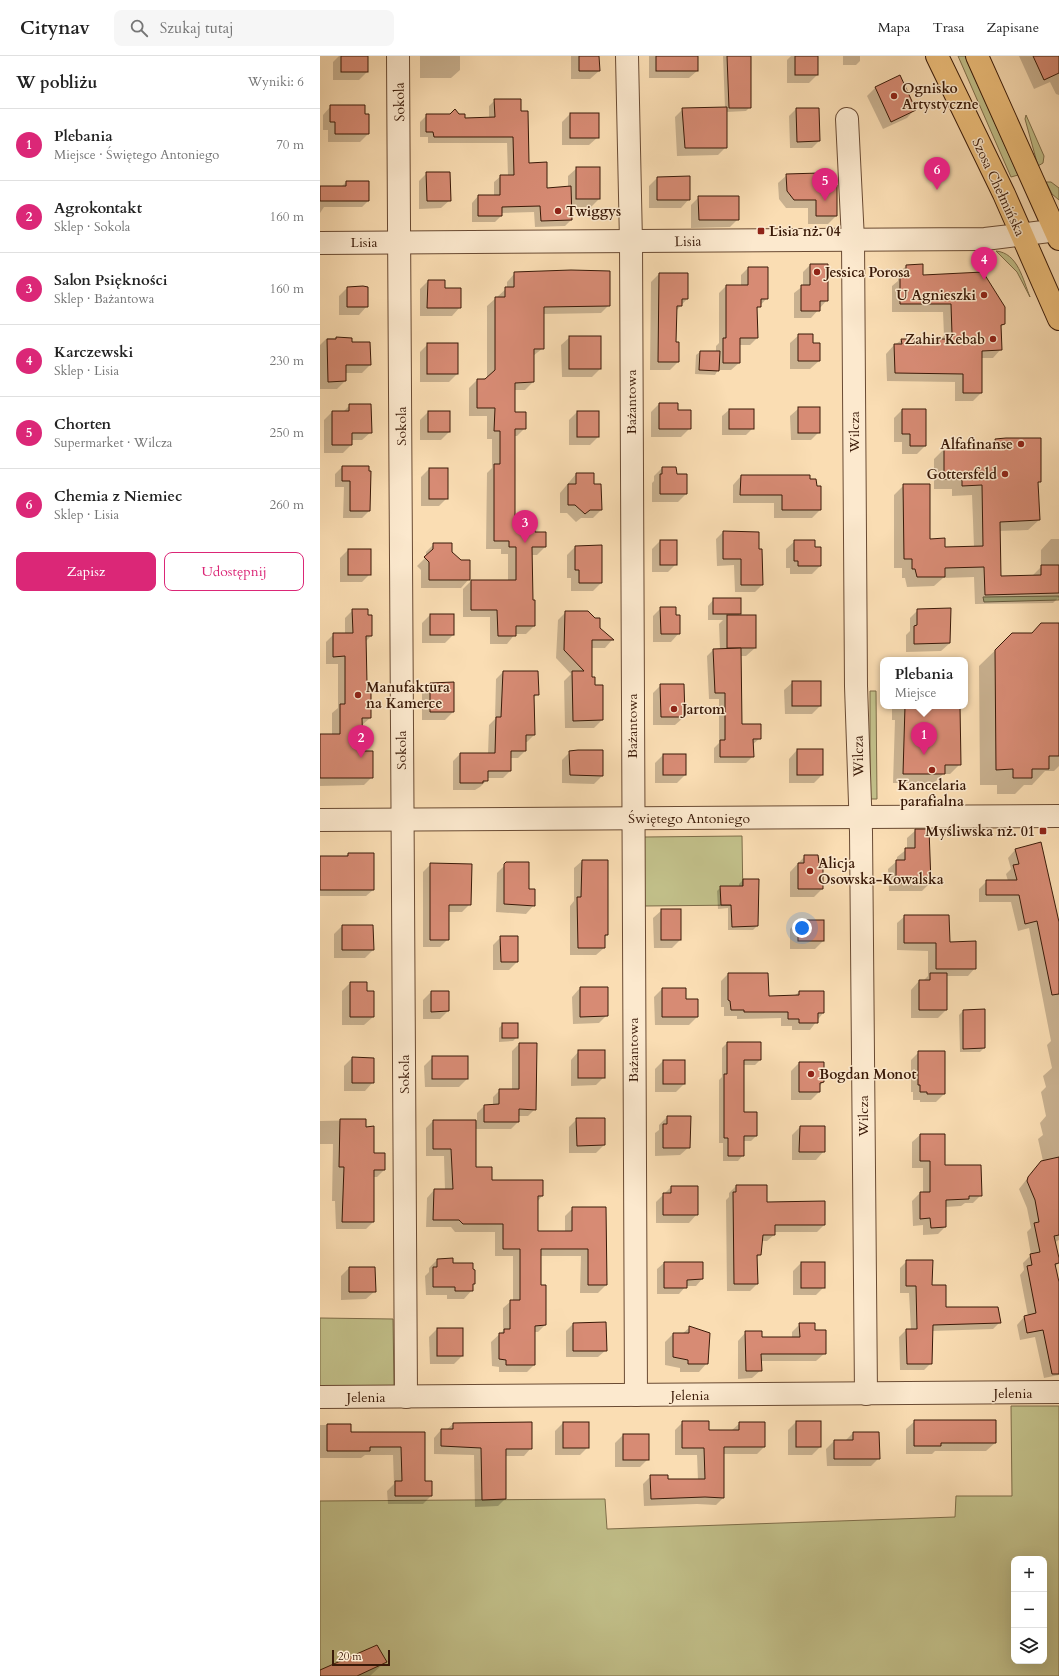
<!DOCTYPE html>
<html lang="pl">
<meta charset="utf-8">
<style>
:root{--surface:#fff;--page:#f6f6f6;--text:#222;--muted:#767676;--line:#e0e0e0;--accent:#db2777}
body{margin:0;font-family:Cardo,serif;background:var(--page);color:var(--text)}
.controls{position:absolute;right:12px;bottom:12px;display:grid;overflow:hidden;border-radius:8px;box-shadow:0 4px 16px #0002}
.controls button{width:36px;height:36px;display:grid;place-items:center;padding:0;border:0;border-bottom:1px solid var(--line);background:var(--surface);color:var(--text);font:20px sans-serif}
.scale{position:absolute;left:12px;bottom:10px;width:58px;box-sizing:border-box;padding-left:4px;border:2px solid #3a1a08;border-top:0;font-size:11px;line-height:14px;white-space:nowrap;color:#3a1a08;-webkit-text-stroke:3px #fce9ce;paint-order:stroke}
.you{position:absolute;left:482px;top:872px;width:14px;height:14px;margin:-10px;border:3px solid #fff;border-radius:50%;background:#1a73e8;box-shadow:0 0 0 6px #1a73e833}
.badge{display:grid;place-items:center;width:26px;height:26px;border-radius:50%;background:var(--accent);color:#fff;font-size:13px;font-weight:700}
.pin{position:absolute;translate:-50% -33px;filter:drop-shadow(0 1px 2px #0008)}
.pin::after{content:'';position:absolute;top:21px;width:14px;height:12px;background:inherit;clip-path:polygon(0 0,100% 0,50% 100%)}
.popup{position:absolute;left:560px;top:601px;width:88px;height:52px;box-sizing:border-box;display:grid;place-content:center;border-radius:8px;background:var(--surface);filter:drop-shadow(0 1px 3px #0005);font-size:13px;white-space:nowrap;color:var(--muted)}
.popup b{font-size:15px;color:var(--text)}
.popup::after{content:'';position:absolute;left:50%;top:100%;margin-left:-8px;border:8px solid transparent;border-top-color:var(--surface)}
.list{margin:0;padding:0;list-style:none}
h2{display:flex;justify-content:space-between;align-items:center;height:52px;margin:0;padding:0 16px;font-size:17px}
h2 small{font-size:13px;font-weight:400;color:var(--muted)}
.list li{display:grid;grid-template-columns:26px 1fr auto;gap:12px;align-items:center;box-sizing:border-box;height:72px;padding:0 16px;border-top:1px solid var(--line)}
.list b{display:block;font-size:15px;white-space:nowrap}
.list p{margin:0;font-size:13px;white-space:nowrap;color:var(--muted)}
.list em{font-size:13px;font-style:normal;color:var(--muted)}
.actions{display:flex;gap:8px;padding:12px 16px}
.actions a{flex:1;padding:9px 0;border:1px solid var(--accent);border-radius:8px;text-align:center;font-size:14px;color:var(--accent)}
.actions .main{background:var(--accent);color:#fff}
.icon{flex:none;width:22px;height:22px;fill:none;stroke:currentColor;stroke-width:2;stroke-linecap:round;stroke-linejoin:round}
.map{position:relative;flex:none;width:739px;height:1620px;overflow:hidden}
header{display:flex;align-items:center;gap:24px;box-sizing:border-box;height:56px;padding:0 20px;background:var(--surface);border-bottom:1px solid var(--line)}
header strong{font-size:19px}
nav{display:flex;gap:22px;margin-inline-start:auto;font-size:14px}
.search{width:280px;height:36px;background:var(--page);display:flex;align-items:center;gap:10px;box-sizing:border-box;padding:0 14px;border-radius:8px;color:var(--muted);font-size:15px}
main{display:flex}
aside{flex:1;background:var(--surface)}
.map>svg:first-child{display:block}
</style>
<header>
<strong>Citynav</strong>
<div class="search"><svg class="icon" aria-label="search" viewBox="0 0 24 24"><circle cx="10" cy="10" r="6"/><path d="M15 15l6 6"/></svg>Szukaj tutaj</div>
<nav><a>Mapa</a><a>Trasa</a><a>Zapisane</a></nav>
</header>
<main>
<aside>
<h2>W pobliżu<small>Wyniki: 6</small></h2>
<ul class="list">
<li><span class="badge">1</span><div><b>Plebania</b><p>Miejsce · Świętego Antoniego</p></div><em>70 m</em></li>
<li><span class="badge">2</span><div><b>Agrokontakt</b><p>Sklep · Sokola</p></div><em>160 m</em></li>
<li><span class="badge">3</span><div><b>Salon Psiękności</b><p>Sklep · Bażantowa</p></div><em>160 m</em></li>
<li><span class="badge">4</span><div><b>Karczewski</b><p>Sklep · Lisia</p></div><em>230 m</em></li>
<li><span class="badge">5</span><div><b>Chorten</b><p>Supermarket · Wilcza</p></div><em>250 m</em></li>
<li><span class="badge">6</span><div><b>Chemia z Niemiec</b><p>Sklep · Lisia</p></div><em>260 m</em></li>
</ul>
<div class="actions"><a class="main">Zapisz</a><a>Udostępnij</a></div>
</aside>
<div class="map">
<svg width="739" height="1620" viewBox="0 0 739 1620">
<rect width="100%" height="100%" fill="#faddb3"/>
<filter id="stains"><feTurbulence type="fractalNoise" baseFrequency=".005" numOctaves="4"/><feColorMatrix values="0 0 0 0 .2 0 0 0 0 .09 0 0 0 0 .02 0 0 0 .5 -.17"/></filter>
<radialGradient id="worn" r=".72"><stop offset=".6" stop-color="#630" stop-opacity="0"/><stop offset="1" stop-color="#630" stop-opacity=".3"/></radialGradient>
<!-- green -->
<g fill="#c2c08a" stroke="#7e6d49" fill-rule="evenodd">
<path d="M 638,0 L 645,0 L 698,119 L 691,121 Z"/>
<path d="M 706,59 L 724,100 L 723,107 L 718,110 L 705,63 Z"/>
<path d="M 726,126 L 731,126 L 739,132 L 739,144 L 732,138 Z"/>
<path d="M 676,195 C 698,197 703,224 710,241 L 697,216 Z"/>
<path d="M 739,540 L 739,544 L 664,546 L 663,541 Z"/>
<path d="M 550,635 L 556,635 L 557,743 L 550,743 Z"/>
<path d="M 422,780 L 423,849 L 324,850 L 324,781 Z"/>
<path d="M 0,1262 L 73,1263 L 74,1330 L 0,1331 Z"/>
<path d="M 691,1350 L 739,1350 L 739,1620 L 0,1620 L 0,1445 L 285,1443 L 287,1473 L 635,1461 L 636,1440 L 692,1440 ZM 694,1503 L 724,1503 L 724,1605 L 694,1605 Z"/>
</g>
<!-- shadow -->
<g fill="#0003">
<path d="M 19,0 L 47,0 L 47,16 L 39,24 L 13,24 L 13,6 Z"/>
<path d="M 100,0 L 140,0 L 140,14 L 131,22 L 100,22 Z"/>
<path d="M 251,0 L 278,0 L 279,15 L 270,23 L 251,23 Z"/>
<path d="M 329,0 L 377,0 L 377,15 L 369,22 L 329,22 Z"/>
<path d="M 403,0 L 430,0 L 430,51 L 426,55 L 406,56 L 406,91 L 398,99 L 357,100 L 355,61 L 363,53 L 405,52 Z"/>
<path d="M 471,0 L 497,0 L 497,19 L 489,27 L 467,27 L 467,4 Z"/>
<path d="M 523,0 L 540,0 L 540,5 L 536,9 L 523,9 Z"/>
<path d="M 699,0 L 739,0 L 739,39 L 736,38 L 730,26 L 714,33 Z"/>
<path d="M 555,32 L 595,53 L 587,62 L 563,73 L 547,40 Z"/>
<path d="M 175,44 L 200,56 L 208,108 L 226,133 L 248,131 L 248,120 L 257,112 L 279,143 L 271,151 L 251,151 L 251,164 L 245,170 L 215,171 L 214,156 L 181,157 L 181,160 L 175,166 L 152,166 L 152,147 L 158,140 L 174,140 L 174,126 L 181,120 L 188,120 L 187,87 L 108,87 L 108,81 L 100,81 L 100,66 L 107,59 L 144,63 L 169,62 L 169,50 Z"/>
<path d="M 11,50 L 44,59 L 48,78 L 40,86 L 8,86 L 8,74 L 3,74 L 3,59 Z"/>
<path d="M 476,53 L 498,53 L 499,85 L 492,92 L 470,92 L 469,60 Z"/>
<path d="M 250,58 L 278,81 L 269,89 L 242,89 L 242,66 Z"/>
<path d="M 107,117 L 130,144 L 121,152 L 99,153 L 99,125 Z"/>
<path d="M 467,119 L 499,130 L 516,160 L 508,168 L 488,168 L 488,152 L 466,152 L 459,143 L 458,127 Z"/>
<path d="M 337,122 L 369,143 L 361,152 L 329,152 L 329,130 Z"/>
<path d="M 26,126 L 48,145 L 42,151 L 4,151 L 0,157 L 0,131 L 21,131 Z"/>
<path d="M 379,141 L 418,163 L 410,171 L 371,172 L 371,149 Z"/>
<path d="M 490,209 L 507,244 L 491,262 L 474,262 L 474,237 L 483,230 L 483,216 Z"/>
<path d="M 586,210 L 684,268 L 680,272 L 681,293 L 673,302 L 661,302 L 661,337 L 653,345 L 635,345 L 635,326 L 567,325 L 566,298 L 574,289 L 582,284 L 620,284 L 624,280 L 623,256 L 572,256 L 572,230 L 578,225 L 578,218 Z"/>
<path d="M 428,212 L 447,242 L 436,254 L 437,282 L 430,289 L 419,289 L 419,307 L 411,314 L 398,314 L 395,319 L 375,318 L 376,299 L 380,296 L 396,296 L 396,290 L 399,287 L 399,237 L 406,230 L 421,230 L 421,219 Z"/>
<path d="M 195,217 L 289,249 L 281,257 L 223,258 L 223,292 L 213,300 L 213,326 L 205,334 L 194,334 L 194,357 L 205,372 L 197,380 L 194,380 L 194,464 L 214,477 L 225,491 L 217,499 L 211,499 L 212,545 L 214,570 L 206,578 L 195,578 L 187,588 L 170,588 L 170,561 L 143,561 L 143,533 L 151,525 L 188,525 L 188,498 L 181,498 L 181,493 L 166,493 L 167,417 L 172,412 L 172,383 L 167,383 L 167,360 L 149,360 L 149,332 L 157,324 L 167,322 L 167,250 L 187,232 L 187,226 Z"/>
<path d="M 339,218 L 367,243 L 356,255 L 355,287 L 358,287 L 358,306 L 350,314 L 330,314 L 331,226 Z"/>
<path d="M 108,225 L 124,233 L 140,251 L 132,260 L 100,260 L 100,233 Z"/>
<path d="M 27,232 L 47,232 L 47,250 L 39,259 L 19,259 L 19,240 Z"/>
<path d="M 479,279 L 492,288 L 499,288 L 499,305 L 490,313 L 470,313 L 470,287 Z"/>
<path d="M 250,281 L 280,281 L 280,313 L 272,321 L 242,321 L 241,289 Z"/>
<path d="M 7,282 L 31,283 L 31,287 L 50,309 L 42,317 L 25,317 L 25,325 L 17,333 L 0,333 L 0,289 Z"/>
<path d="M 108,288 L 137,318 L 129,326 L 100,326 L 100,296 Z"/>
<path d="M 339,348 L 357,355 L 370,372 L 361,381 L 331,381 L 331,356 Z"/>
<path d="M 30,349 L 51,376 L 42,384 L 31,384 L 31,389 L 23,397 L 4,397 L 4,364 L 12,356 L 23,356 Z"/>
<path d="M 479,352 L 499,376 L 491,384 L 471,384 L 470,360 Z"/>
<path d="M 409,354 L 433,372 L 426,379 L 402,379 L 402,360 Z"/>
<path d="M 582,354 L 605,390 L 597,398 L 582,398 L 582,386 L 574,386 L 574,362 Z"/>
<path d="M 108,356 L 129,356 L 129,376 L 121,384 L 100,384 L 100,364 Z"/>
<path d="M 257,356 L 278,356 L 278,381 L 270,389 L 249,389 L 249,364 Z"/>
<path d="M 676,384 L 720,425 L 717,428 L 719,464 L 708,474 L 679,475 L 680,521 L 711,521 L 721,511 L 721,494 L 731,483 L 739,483 L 739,541 L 733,547 L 655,548 L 654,521 L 623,522 L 614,530 L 587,531 L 585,522 L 582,522 L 582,512 L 574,512 L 574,439 L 584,429 L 609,484 L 624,492 L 654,491 L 652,439 L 632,440 L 632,433 L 614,433 L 614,403 L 624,393 L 667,393 Z"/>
<path d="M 22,411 L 50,416 L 49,455 L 42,462 L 23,462 L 24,431 L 15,431 L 15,418 Z"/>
<path d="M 342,412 L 356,419 L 366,438 L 358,446 L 332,446 L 332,427 L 334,425 L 334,420 Z"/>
<path d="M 109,413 L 127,442 L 119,450 L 101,450 L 101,421 Z"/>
<path d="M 256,418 L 273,418 L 273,428 L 281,454 L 273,462 L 261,462 L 256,466 L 247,457 L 240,457 L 240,437 Z"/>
<path d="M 421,420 L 500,454 L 492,462 L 454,462 L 454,447 L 413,447 L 413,429 Z"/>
<path d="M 403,476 L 442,529 L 435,536 L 415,536 L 414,509 L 397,510 L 396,483 Z"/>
<path d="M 340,485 L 356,508 L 348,516 L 332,516 L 332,493 Z"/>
<path d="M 475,485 L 494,492 L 500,510 L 492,518 L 470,518 L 470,512 L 466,512 L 466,493 Z"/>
<path d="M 114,488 L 131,496 L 149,523 L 141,532 L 101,532 L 101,514 L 97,510 L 106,501 L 106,496 Z"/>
<path d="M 255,491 L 281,527 L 273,535 L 251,535 L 251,522 L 247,522 L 247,499 Z"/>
<path d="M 28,494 L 50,518 L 42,526 L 20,526 L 20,502 Z"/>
<path d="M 394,543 L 420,558 L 418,560 L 435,592 L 426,600 L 420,600 L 421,669 L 440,682 L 432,689 L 433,700 L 426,707 L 394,707 L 394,692 L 399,687 L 399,643 L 389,643 L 387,600 L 393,594 L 400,594 L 399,568 L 403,564 L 388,564 L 388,550 Z"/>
<path d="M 341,552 L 355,560 L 359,577 L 351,586 L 333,586 L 333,560 Z"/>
<path d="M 33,554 L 47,560 L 51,580 L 46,585 L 46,628 L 50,662 L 41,670 L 42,696 L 52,721 L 44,729 L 0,730 L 0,679 L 12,679 L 12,657 L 18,652 L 18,608 L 6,608 L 6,586 L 14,578 L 25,578 L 25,562 Z"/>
<path d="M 598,554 L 630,587 L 621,595 L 586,596 L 586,579 L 590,575 L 590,562 Z"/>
<path d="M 246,556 L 279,572 L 292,584 L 285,592 L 271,592 L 271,622 L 282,664 L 274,672 L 245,672 L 244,625 L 251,618 L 236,602 L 238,564 Z"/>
<path d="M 110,559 L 133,579 L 125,587 L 102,587 L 102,567 Z"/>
<path d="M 739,567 L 739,710 L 734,715 L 725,715 L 712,729 L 704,729 L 695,738 L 677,738 L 677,729 L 660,729 L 659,610 L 692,578 L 712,578 Z"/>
<path d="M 183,616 L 218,638 L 213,642 L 214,679 L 207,686 L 205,686 L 205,695 L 198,702 L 190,702 L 190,715 L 183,722 L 167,722 L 167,724 L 160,731 L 155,734 L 133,734 L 133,705 L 140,698 L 168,698 L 169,669 L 175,663 L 176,623 Z"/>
<path d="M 473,626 L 500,650 L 492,658 L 465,658 L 464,634 Z"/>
<path d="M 110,628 L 133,656 L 125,664 L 102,664 L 102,636 Z"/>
<path d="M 341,629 L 364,661 L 355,669 L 333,669 L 333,637 Z"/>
<path d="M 572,650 L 639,650 L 640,708 L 630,718 L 623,718 L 614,727 L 573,727 L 575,664 L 572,664 Z"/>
<path d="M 477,694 L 502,719 L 494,727 L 469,727 L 469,703 Z"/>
<path d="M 282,695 L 282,720 L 274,728 L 242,727 L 242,704 L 250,696 Z"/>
<path d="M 343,699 L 365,699 L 365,719 L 357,727 L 335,727 L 335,707 Z"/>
<path d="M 596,774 L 610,827 L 602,835 L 569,835 L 568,813 L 577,805 L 577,801 L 587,793 L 587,782 Z"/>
<path d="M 695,794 L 739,870 L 739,1184 L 735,1186 L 739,1206 L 735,1211 L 739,1233 L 739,1319 L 724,1322 L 715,1281 L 700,1284 L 697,1269 L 704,1261 L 708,1260 L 700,1219 L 704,1214 L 703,1207 L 711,1199 L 707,1176 L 711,1172 L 707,1152 L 699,1133 L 714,1114 L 723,1105 L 718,1083 L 723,1079 L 720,1067 L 726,1060 L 721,1036 L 726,1031 L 723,1020 L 732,1012 L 727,989 L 731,985 L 709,872 L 698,875 L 691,846 L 659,846 L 659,833 L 667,825 L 688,825 L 686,818 L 691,813 L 688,802 Z"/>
<path d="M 28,798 L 53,834 L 46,840 L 0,840 L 0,801 L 25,801 Z"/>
<path d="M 485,800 L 498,808 L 502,808 L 502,833 L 494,841 L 470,841 L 470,816 Z"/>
<path d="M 262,805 L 287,805 L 287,879 L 284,882 L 284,892 L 276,899 L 250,899 L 250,850 L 254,845 L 254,812 Z"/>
<path d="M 187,807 L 208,834 L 214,849 L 206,858 L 176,856 L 177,817 Z"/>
<path d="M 111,808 L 150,848 L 142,856 L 128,856 L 128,883 L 120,891 L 103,891 L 103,816 Z"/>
<path d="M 423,824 L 437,870 L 433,874 L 408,874 L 408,852 L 398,853 L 397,835 L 401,831 L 419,831 L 419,828 Z"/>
<path d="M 342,854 L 360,884 L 352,892 L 334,892 L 333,862 Z"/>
<path d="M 585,860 L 629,887 L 655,912 L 648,920 L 626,920 L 626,954 L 618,962 L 591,962 L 591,934 L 599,925 L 603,925 L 608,920 L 608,895 L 577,894 L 577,867 Z"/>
<path d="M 478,865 L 503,885 L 495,893 L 470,893 L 470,873 Z"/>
<path d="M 22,870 L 52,870 L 53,894 L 45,902 L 14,902 L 14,878 Z"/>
<path d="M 181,881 L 197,906 L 189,914 L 173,914 L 173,889 Z"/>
<path d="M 408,918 L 448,941 L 474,940 L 479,936 L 503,936 L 503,957 L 490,974 L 472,974 L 472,970 L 461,970 L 461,962 L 417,963 L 417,960 L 404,960 L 404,951 L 401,951 L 401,925 Z"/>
<path d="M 30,927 L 46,927 L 46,936 L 53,961 L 44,969 L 22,969 L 22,935 Z"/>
<path d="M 260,932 L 287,959 L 279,967 L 253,968 L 252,941 Z"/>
<path d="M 342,933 L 365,944 L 377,961 L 369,969 L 335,969 L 334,941 Z"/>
<path d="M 111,936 L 128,955 L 120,963 L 103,963 L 103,944 Z"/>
<path d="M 643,955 L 664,992 L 660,996 L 640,996 L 639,959 Z"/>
<path d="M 183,968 L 197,981 L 193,985 L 179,986 L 179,972 Z"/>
<path d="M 407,987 L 440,1004 L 435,1009 L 423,1009 L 423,1057 L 436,1080 L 431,1085 L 423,1085 L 423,1099 L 418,1105 L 403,1105 L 403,1087 L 399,1087 L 399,1024 L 402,1021 L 402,992 Z"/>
<path d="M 199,988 L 216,988 L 215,1053 L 208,1060 L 198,1060 L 198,1066 L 191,1073 L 155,1073 L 155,1112 L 171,1125 L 222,1125 L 222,1140 L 217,1146 L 217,1176 L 245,1176 L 245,1160 L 253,1152 L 285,1152 L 286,1229 L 278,1237 L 260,1237 L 261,1200 L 220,1200 L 220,1230 L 225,1269 L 218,1276 L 214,1276 L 214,1309 L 207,1316 L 179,1316 L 179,1311 L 172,1310 L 171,1286 L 183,1275 L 183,1252 L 191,1245 L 193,1245 L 193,1200 L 175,1200 L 175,1176 L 135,1176 L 131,1171 L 106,1171 L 107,1142 L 114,1134 L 125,1134 L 124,1100 L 106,1100 L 106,1072 L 113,1065 L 157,1065 L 157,1057 L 164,1050 L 173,1050 L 173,1041 L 180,1034 L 192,1034 L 192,995 Z"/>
<path d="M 259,995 L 284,1021 L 276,1029 L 251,1030 L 251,1004 Z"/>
<path d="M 599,996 L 624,1038 L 616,1046 L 600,1046 L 600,1044 L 593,1044 L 593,1036 L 591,1036 L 591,1004 Z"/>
<path d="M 113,1001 L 147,1023 L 139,1031 L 105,1031 L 104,1010 Z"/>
<path d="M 32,1002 L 53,1026 L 45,1035 L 24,1035 L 24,1010 Z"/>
<path d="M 343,1005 L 364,1028 L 356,1036 L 335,1036 L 335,1013 Z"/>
<path d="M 479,1007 L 503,1007 L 503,1026 L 499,1031 L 499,1036 L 491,1044 L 471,1044 L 471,1015 Z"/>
<path d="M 347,1061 L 369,1091 L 360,1099 L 335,1100 L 335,1077 L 339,1074 L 339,1069 Z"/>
<path d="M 257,1063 L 284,1089 L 276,1097 L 249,1097 L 249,1071 Z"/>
<path d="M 45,1064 L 45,1072 L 53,1098 L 64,1114 L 57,1121 L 53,1121 L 53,1166 L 46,1173 L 16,1173 L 15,1145 L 12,1145 L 13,1088 L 0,1088 L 0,1065 Z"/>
<path d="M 480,1071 L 504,1095 L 496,1104 L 472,1104 L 472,1079 Z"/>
<path d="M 600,1079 L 624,1079 L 624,1110 L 661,1139 L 653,1147 L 645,1147 L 641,1150 L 625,1151 L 625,1171 L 618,1178 L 603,1179 L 603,1169 L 593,1170 L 592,1145 L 600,1137 L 603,1137 L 603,1112 L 592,1112 L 592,1086 Z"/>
<path d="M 416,1130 L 446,1147 L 504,1169 L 497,1176 L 454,1176 L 454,1179 L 447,1185 L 442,1185 L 440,1199 L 436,1202 L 437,1228 L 430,1235 L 407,1235 L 406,1144 L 409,1141 L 409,1137 Z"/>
<path d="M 351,1131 L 377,1158 L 369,1167 L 336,1167 L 336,1146 Z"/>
<path d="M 117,1204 L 132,1208 L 154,1227 L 152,1230 L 152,1234 L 144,1243 L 127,1243 L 127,1239 L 106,1239 L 105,1220 L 109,1216 L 109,1212 Z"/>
<path d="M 587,1205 L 611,1230 L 625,1252 L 680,1266 L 673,1273 L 612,1275 L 611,1307 L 604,1314 L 580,1314 L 579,1281 L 586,1274 L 591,1274 L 589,1237 L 580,1237 L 580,1212 Z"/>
<path d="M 344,1207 L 382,1223 L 376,1230 L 366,1230 L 359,1238 L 337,1238 L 337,1213 Z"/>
<path d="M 481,1207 L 504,1231 L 496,1239 L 473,1239 L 473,1215 Z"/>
<path d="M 29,1212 L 55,1235 L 46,1243 L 21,1244 L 21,1220 Z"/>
<path d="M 285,1267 L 286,1294 L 278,1301 L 246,1301 L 246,1275 L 253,1268 Z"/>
<path d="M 480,1268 L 494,1275 L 505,1297 L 496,1305 L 440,1305 L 441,1314 L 432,1322 L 418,1323 L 418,1285 L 426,1276 L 441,1282 L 472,1282 L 472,1276 Z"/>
<path d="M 369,1272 L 388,1278 L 387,1307 L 379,1316 L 360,1316 L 360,1312 L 345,1309 L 345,1286 L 353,1278 L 362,1278 Z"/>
<path d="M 117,1273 L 142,1300 L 134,1308 L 110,1308 L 109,1281 Z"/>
<path d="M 595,1365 L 675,1387 L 666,1395 L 615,1395 L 612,1398 L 586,1398 L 586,1373 Z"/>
<path d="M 363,1366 L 388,1375 L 412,1374 L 420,1367 L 444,1391 L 437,1398 L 403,1398 L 403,1442 L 396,1449 L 377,1448 L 324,1450 L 323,1428 L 331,1420 L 347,1424 L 378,1424 L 377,1399 L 355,1399 L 355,1374 Z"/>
<path d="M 476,1366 L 500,1391 L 492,1399 L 468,1399 L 468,1374 Z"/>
<path d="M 243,1367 L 268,1391 L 260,1399 L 235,1399 L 235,1375 Z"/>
<path d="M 133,1368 L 211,1392 L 204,1400 L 185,1400 L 185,1443 L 178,1450 L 155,1451 L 154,1399 L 114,1398 L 114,1382 L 121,1374 L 126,1374 Z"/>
<path d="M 0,1369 L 30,1369 L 30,1377 L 104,1377 L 104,1426 L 111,1426 L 111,1440 L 103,1448 L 68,1448 L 67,1435 L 74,1428 L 73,1399 L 45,1399 L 41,1402 L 0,1402 Z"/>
<path d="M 533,1377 L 559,1402 L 551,1410 L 507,1410 L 506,1393 L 514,1385 L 525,1385 Z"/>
<path d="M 303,1379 L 328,1403 L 320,1411 L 295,1411 L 295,1387 Z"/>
<path d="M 65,1606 L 50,1620 L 0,1620 L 0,1615 Z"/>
</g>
<!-- building -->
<g fill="#d78b74" stroke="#3a1a08">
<rect x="21" y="0" width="27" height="16"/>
<path d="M 259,0 L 279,0 L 280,15 L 259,15 Z"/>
<rect x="336" y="0" width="42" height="15"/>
<path d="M 407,0 L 431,0 L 431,52 L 409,52 Z"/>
<rect x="475" y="0" width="23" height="19"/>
<path d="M 713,0 L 739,0 L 739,17 L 724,24 Z"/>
<path d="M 580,19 L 596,54 L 571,66 L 555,31 Z"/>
<path d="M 174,43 L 201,43 L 201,55 L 208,55 L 209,107 L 227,106 L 227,132 L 251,130 L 252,164 L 221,165 L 220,150 L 182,151 L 182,160 L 158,160 L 158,139 L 180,139 L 180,119 L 194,119 L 193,81 L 114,81 L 113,76 L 106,76 L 106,58 L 130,58 L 135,53 L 139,58 L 145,58 L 145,62 L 175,61 Z"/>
<path d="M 10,49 L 45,49 L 45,58 L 49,58 L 49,78 L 15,78 L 15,66 L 10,66 Z"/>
<path d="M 407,51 L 407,92 L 365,92 L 362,52 Z"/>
<path d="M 476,52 L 499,52 L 500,85 L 477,86 Z"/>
<rect x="250" y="57" width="29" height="25"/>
<rect x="256" y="111" width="24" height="32"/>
<path d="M 106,116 L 130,116 L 131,145 L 107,145 Z"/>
<path d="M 500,117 L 500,129 L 517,129 L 517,160 L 496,160 L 496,144 L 474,144 L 467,135 L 466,118 Z"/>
<path d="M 370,120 L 370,144 L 337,144 L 337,121 Z"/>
<path d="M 26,125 L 49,125 L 49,145 L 0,145 L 0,130 L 26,130 Z"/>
<path d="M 378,140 L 419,140 L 419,164 L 379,164 Z"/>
<path d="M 490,208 L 508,208 L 508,245 L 500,245 L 500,255 L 481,255 L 481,229 L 490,229 Z"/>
<path d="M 603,208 L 603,219 L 663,216 L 685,251 L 685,268 L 681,269 L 682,294 L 662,295 L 662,337 L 643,337 L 643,318 L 575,317 L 574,288 L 582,288 L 581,283 L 626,283 L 625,278 L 632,278 L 631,248 L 580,248 L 580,221 L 586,221 L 586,209 Z"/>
<path d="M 428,211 L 448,211 L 448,243 L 441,243 L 441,251 L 437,251 L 438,282 L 420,282 L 420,307 L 403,307 L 403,282 L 406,282 L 406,229 L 428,229 Z"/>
<path d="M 251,214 L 290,215 L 290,250 L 224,251 L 224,293 L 214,293 L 214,326 L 195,327 L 195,356 L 206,356 L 206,373 L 195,373 L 195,463 L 214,463 L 215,476 L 226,476 L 226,491 L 212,491 L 213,544 L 215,544 L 215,570 L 196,570 L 196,580 L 178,580 L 177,554 L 151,554 L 151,524 L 196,524 L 196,491 L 189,491 L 189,485 L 174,485 L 174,408 L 180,408 L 180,375 L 174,375 L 175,352 L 157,352 L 157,323 L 165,323 L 175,314 L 175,241 L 185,241 L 185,231 L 194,231 L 194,216 Z"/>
<path d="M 339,217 L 368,217 L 368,243 L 362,243 L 362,250 L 357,250 L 356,286 L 359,286 L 359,306 L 338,306 Z"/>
<path d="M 108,224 L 125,224 L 125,232 L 141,232 L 141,252 L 107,252 Z"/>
<path d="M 43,230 L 48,231 L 48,251 L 27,251 L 27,231 Z"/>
<path d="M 478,278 L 493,278 L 493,287 L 500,287 L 500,305 L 478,305 Z"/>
<rect x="249" y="280" width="32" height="33"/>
<path d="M 16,281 L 32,282 L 32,286 L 50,286 L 51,309 L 26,309 L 26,325 L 8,326 L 7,283 L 16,283 Z"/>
<rect x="107" y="287" width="31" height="31"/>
<path d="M 380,295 L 400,295 L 399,315 L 379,314 Z"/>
<path d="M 339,347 L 358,347 L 358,354 L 371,354 L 371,373 L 339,373 Z"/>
<path d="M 29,348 L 51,348 L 52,377 L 32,377 L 32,389 L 12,389 L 12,355 L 29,355 Z"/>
<rect x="478" y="351" width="22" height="26"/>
<rect x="409" y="353" width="25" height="20"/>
<path d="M 582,353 L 606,353 L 606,390 L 590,390 L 590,378 L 582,378 Z"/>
<rect x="108" y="355" width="22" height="21"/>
<rect x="257" y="355" width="22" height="26"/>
<path d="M 686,382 L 721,382 L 721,426 L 718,426 L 720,464 L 680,466 L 681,520 L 721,519 L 721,509 L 739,509 L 739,537 L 665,539 L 664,511 L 625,512 L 625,521 L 597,521 L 595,513 L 592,513 L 592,503 L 584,503 L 583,428 L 610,428 L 610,483 L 625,482 L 625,491 L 663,490 L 662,429 L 642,430 L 642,423 L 624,423 L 624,392 L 676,392 L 675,383 Z"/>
<path d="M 22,410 L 49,410 L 49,415 L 51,415 L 50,455 L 30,455 L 30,425 L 22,425 Z"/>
<path d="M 342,411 L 356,411 L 357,418 L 367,418 L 367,438 L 340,438 L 340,418 L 342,418 Z"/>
<rect x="109" y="412" width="19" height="31"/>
<path d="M 256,417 L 274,417 L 274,428 L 281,428 L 282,454 L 270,454 L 265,458 L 255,449 L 248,449 L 248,428 L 256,428 Z"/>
<path d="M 421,419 L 490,419 L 490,423 L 496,423 L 497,430 L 501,430 L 501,454 L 462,454 L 462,439 L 420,439 Z"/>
<path d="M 403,475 L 439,476 L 439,493 L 442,493 L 443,529 L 421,529 L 421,503 L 403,503 Z"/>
<rect x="340" y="484" width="17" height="25"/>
<path d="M 474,484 L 495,484 L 495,491 L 501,491 L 501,510 L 478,510 L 478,505 L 474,505 Z"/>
<path d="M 113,487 L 132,487 L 132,496 L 141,504 L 150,504 L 150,524 L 109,524 L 109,506 L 104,501 L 113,493 Z"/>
<path d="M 282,489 L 282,527 L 259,527 L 259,514 L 255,514 L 255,490 Z"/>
<rect x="28" y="493" width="23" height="26"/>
<rect x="393" y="542" width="28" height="16"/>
<path d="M 340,551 L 356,551 L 356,559 L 360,559 L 360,578 L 341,578 Z"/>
<path d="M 631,552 L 630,587 L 594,588 L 594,570 L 597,569 L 597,553 Z"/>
<path d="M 32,553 L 48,553 L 48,559 L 52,559 L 52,580 L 46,580 L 47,627 L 51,627 L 51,662 L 42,662 L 43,695 L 53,695 L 53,722 L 0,722 L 0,678 L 20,678 L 20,648 L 25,648 L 25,600 L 13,601 L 13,577 L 33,577 Z"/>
<path d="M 245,555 L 268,555 L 275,562 L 280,562 L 280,572 L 294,584 L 272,584 L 272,621 L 275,621 L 275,629 L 283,629 L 283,664 L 253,665 L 252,615 L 264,615 L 244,594 Z"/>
<rect x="110" y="558" width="24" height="21"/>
<rect x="407" y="559" width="29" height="33"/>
<path d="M 721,567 L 739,567 L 739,700 L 729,700 L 729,713 L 712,713 L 712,722 L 693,722 L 693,713 L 676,714 L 675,594 L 692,577 L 712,577 Z"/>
<path d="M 421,592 L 422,668 L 441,668 L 441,683 L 433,683 L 434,701 L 400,701 L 400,684 L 405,684 L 405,637 L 395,637 L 393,593 Z"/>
<path d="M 183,615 L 218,615 L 219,639 L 214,639 L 215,679 L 206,679 L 206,695 L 191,695 L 191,715 L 168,715 L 168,725 L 163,725 L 163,727 L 140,727 L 140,697 L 175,697 L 176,661 L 181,661 Z"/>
<rect x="472" y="625" width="29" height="25"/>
<path d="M 134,626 L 134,656 L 110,656 L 110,627 Z"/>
<path d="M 340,628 L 364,628 L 365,661 L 341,661 Z"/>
<path d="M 585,650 L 640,650 L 641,709 L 625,709 L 625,718 L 583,718 Z"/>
<rect x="477" y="693" width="26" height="26"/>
<path d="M 258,694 L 283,694 L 283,720 L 250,719 L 249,695 Z"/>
<rect x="343" y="698" width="23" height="21"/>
<path d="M 595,773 L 609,773 L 611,827 L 576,827 L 576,804 L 585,804 L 585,792 L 595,792 Z"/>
<path d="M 721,786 L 739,866 L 739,938 L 732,939 L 717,865 L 705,868 L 699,839 L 666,839 L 666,824 L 697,824 L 693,809 L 699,808 L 695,793 Z"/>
<path d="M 28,797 L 54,797 L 54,834 L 0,834 L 0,800 L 28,800 Z"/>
<path d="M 484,799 L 498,799 L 499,807 L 503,807 L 503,833 L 478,833 L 478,807 L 484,807 Z"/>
<path d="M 262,804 L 288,804 L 288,879 L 285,879 L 285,892 L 258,892 L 257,841 L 261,841 Z"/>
<path d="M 186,806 L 209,806 L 209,833 L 215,833 L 215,850 L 184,848 L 184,808 Z"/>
<path d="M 110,807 L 152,808 L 151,849 L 129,849 L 129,884 L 110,884 Z"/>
<path d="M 423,823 L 439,823 L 438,870 L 412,871 L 411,849 L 401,849 L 400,830 L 423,830 Z"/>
<rect x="341" y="853" width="20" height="31"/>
<path d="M 584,859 L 629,859 L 630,886 L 656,885 L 656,913 L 616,913 L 616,887 L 584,887 Z"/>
<rect x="478" y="864" width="26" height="21"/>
<path d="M 22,869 L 53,869 L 54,894 L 22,894 Z"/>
<path d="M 180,880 L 198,880 L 198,906 L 181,906 Z"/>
<path d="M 408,917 L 448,917 L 449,940 L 479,939 L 479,935 L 504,935 L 504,957 L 498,957 L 498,967 L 479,967 L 479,963 L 468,963 L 468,956 L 424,956 L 424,954 L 411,954 L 410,945 L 408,944 Z"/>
<path d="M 610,917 L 627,917 L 627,954 L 599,954 L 599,924 L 610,924 Z"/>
<path d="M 30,926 L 47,926 L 47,935 L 54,935 L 54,961 L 30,961 Z"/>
<path d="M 260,931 L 288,931 L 288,960 L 260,961 Z"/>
<path d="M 342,932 L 366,932 L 366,943 L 378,943 L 378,961 L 342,961 Z"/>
<path d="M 111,935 L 129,935 L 129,955 L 111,956 Z"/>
<path d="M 665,953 L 665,992 L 643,993 L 643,954 Z"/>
<rect x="182" y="967" width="16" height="15"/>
<path d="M 407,986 L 441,986 L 441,1004 L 424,1004 L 424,1056 L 437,1056 L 437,1080 L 424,1080 L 424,1100 L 408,1100 L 408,1082 L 404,1082 L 404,1018 L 407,1018 Z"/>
<path d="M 199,987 L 217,987 L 216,1054 L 199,1053 L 199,1066 L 164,1066 L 164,1049 L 179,1048 L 179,1033 L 199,1033 Z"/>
<rect x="258" y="994" width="27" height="28"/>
<path d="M 598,995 L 625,995 L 625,1038 L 607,1038 L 607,1036 L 600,1036 L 600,1029 L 598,1029 Z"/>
<rect x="112" y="1000" width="36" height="23"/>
<path d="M 32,1001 L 54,1002 L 54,1027 L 32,1027 Z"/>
<rect x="343" y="1004" width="22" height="24"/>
<path d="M 479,1006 L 504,1006 L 504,1026 L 500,1027 L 500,1036 L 479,1036 Z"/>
<path d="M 347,1060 L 371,1060 L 370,1092 L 343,1092 L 343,1068 L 347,1068 Z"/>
<path d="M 256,1062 L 285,1062 L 285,1089 L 257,1090 Z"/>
<path d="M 20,1063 L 46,1063 L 46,1071 L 54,1070 L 54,1097 L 65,1097 L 65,1114 L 54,1114 L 54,1166 L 22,1166 L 24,1111 L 19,1111 Z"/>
<path d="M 113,1064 L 156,1064 L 156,1111 L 172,1111 L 172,1124 L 223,1124 L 223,1140 L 218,1140 L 218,1175 L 252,1175 L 252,1151 L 286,1151 L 287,1229 L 268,1229 L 268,1193 L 221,1193 L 221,1229 L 226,1229 L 226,1269 L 215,1270 L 215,1309 L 186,1309 L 186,1304 L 179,1303 L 179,1277 L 184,1277 L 184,1273 L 190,1273 L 190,1244 L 200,1244 L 200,1193 L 183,1193 L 183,1168 L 143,1168 L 139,1164 L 113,1164 L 114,1133 L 133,1133 L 131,1093 L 113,1093 Z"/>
<path d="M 480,1070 L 505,1070 L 505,1096 L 479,1096 Z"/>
<path d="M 600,1078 L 625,1078 L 625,1109 L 661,1109 L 662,1140 L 649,1140 L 649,1143 L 626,1144 L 626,1171 L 611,1172 L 610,1162 L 600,1163 L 600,1136 L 610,1136 L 610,1105 L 600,1105 Z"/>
<path d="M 739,1101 L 739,1179 L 734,1180 L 739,1202 L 739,1207 L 735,1208 L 739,1226 L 739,1318 L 732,1318 L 723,1274 L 707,1277 L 704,1260 L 716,1257 L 707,1210 L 712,1209 L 710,1198 L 720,1196 L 714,1167 L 719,1166 L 715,1144 L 707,1125 L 708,1121 L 721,1105 Z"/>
<path d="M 416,1129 L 447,1129 L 447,1146 L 505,1145 L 505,1169 L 455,1169 L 455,1179 L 443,1179 L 441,1199 L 437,1199 L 438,1228 L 414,1228 L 413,1136 L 416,1136 Z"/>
<path d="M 351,1130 L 378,1130 L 378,1159 L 343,1159 L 343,1137 L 351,1137 Z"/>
<path d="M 133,1202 L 133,1207 L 153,1207 L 153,1213 L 155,1214 L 155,1228 L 153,1228 L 153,1235 L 135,1235 L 135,1231 L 113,1231 L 113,1211 L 117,1211 L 117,1203 Z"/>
<path d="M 586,1204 L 613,1204 L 612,1229 L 626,1229 L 626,1251 L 678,1251 L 681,1267 L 613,1269 L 612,1308 L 587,1308 L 586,1273 L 597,1273 L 596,1230 L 586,1230 Z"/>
<path d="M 344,1206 L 383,1206 L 383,1223 L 367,1224 L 367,1232 L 344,1232 Z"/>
<rect x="481" y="1206" width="24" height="26"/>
<path d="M 29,1211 L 55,1211 L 56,1236 L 29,1236 Z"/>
<path d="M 286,1266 L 287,1295 L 253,1295 L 253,1267 Z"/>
<path d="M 479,1267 L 495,1267 L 495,1274 L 506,1274 L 506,1298 L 441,1298 L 442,1315 L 426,1315 L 425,1275 L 442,1275 L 442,1281 L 480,1281 Z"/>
<path d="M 369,1270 L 390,1277 L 388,1308 L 368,1308 L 368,1304 L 353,1301 L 353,1277 L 369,1277 Z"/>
<rect x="117" y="1272" width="26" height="28"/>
<path d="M 594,1364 L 676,1364 L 676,1387 L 621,1387 L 621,1390 L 594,1390 Z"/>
<path d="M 362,1365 L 389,1365 L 389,1374 L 419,1374 L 419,1366 L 445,1366 L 445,1391 L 404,1391 L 404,1442 L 385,1441 L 331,1443 L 330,1419 L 348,1419 L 348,1423 L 385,1423 L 384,1392 L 362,1392 Z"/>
<rect x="476" y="1365" width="25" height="26"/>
<path d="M 212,1366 L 212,1393 L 186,1393 L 186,1443 L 162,1444 L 161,1392 L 121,1390 L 121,1373 L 133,1373 L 133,1367 Z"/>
<rect x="243" y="1366" width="26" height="26"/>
<path d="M 7,1368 L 31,1368 L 31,1376 L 105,1376 L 105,1425 L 112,1425 L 112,1440 L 75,1440 L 75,1425 L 82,1425 L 81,1391 L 50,1391 L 50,1395 L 7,1395 Z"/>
<path d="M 533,1376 L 559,1376 L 560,1403 L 514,1403 L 514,1384 L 533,1384 Z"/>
<rect x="303" y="1378" width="26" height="26"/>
<path d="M 57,1589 L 67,1606 L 37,1620 L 0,1620 L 0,1614 Z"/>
</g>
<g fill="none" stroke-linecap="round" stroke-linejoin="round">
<defs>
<g id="minor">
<path d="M 78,0 C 83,447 81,894 86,1341"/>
<path d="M 307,0 L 311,186 L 316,1339"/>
<path d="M 527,63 L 533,184 L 536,630 L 541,776 L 546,1338"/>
<path d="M 0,187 L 665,183 L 739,174"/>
<path d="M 0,764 L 739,760"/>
<path d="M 0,1341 L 739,1336"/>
</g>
<g id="major">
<path d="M 617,0 L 684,138 L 739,263"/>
<path d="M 657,0 L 739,183"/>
</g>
</defs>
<!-- minor casing -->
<use href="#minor" stroke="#6a4b33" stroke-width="24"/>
<!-- major casing -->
<use href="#major" stroke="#3a1a08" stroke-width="24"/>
<!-- minor -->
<use href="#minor" stroke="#fce9ce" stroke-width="22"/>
<!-- major -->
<use href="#major" stroke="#edbe7a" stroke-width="22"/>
</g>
<!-- markers -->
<g fill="#8f2418" stroke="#fce9ce" stroke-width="1.5">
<circle cx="574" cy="40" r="4"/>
<circle cx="238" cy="155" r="4"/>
<rect x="437" y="171" width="8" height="8" rx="2"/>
<circle cx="497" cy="216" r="4"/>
<circle cx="664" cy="239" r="4"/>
<circle cx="673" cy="283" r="4"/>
<circle cx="701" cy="388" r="4"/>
<circle cx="685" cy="418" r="4"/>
<circle cx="38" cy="639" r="4"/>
<circle cx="354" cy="653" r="4"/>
<circle cx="612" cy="714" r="4"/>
<rect x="719" y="771" width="8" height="8" rx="2"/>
<circle cx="490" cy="815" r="4"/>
<circle cx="491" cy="1018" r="4"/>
</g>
<g text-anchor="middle" stroke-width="3" stroke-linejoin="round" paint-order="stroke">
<!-- poi labels -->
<g font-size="14" font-weight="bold" fill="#3a1a08" stroke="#fce9ce" text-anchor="start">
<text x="582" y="37">Ognisko<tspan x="582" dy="16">Artystyczne</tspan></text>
<text x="246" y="160">Twiggys</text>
<text x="449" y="180">Lisia nż. 04</text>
<text x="505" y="221">Jessica Porosa</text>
<text x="656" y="244" text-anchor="end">U Agnieszki</text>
<text x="665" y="288" text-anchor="end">Zahir Kebab</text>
<text x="693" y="393" text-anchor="end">Alfafinanse</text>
<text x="677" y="423" text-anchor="end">Gottersfeld</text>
<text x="46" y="636">Manufaktura<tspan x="46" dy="16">na Kamerce</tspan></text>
<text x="362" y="658">Jartom</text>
<text x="612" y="734" text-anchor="middle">Kancelaria<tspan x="612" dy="16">parafialna</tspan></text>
<text x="715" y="780" text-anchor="end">Myśliwska nż. 01</text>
<text x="498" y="812">Alicja<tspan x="498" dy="16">Osowska-Kowalska</tspan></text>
<text x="499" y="1023">Bogdan Monot</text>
</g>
<!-- street labels -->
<g font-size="14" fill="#3a1a08" stroke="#fce9ce">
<text transform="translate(79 46) rotate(-91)" y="5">Sokola</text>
<text transform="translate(679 131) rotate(65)" y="5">Szosa Chełmińska</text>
<text transform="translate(368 185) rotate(-1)" y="5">Lisia</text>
<text x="44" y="191">Lisia</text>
<text transform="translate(311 346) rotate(-90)" y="5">Bażantowa</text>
<text transform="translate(81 370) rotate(-90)" y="5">Sokola</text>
<text transform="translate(534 376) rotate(-90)" y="5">Wilcza</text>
<text transform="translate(312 670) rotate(-90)" y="5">Bażantowa</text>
<text transform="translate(81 694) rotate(-90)" y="5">Sokola</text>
<text transform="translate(538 700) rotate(-91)" y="5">Wilcza</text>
<text x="369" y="767">Świętego Antoniego</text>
<text transform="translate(313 994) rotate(-90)" y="5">Bażantowa</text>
<text transform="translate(84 1018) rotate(-90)" y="5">Sokola</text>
<text transform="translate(543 1060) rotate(-90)" y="5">Wilcza</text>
<text x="693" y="1342">Jelenia</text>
<text x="370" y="1344">Jelenia</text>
<text x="46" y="1346">Jelenia</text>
</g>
</g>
<rect width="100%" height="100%" filter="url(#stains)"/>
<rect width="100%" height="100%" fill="url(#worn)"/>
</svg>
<div class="controls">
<button>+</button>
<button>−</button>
<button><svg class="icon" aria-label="layers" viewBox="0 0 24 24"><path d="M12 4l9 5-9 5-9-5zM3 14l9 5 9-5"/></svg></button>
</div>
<div class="scale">20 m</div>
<div class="you"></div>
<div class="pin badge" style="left:604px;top:699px">1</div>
<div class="popup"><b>Plebania</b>Miejsce</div>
<div class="pin badge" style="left:41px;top:702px">2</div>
<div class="pin badge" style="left:205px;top:487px">3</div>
<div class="pin badge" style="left:664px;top:224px">4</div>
<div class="pin badge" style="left:505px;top:145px">5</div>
<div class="pin badge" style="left:617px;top:134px">6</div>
</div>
</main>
